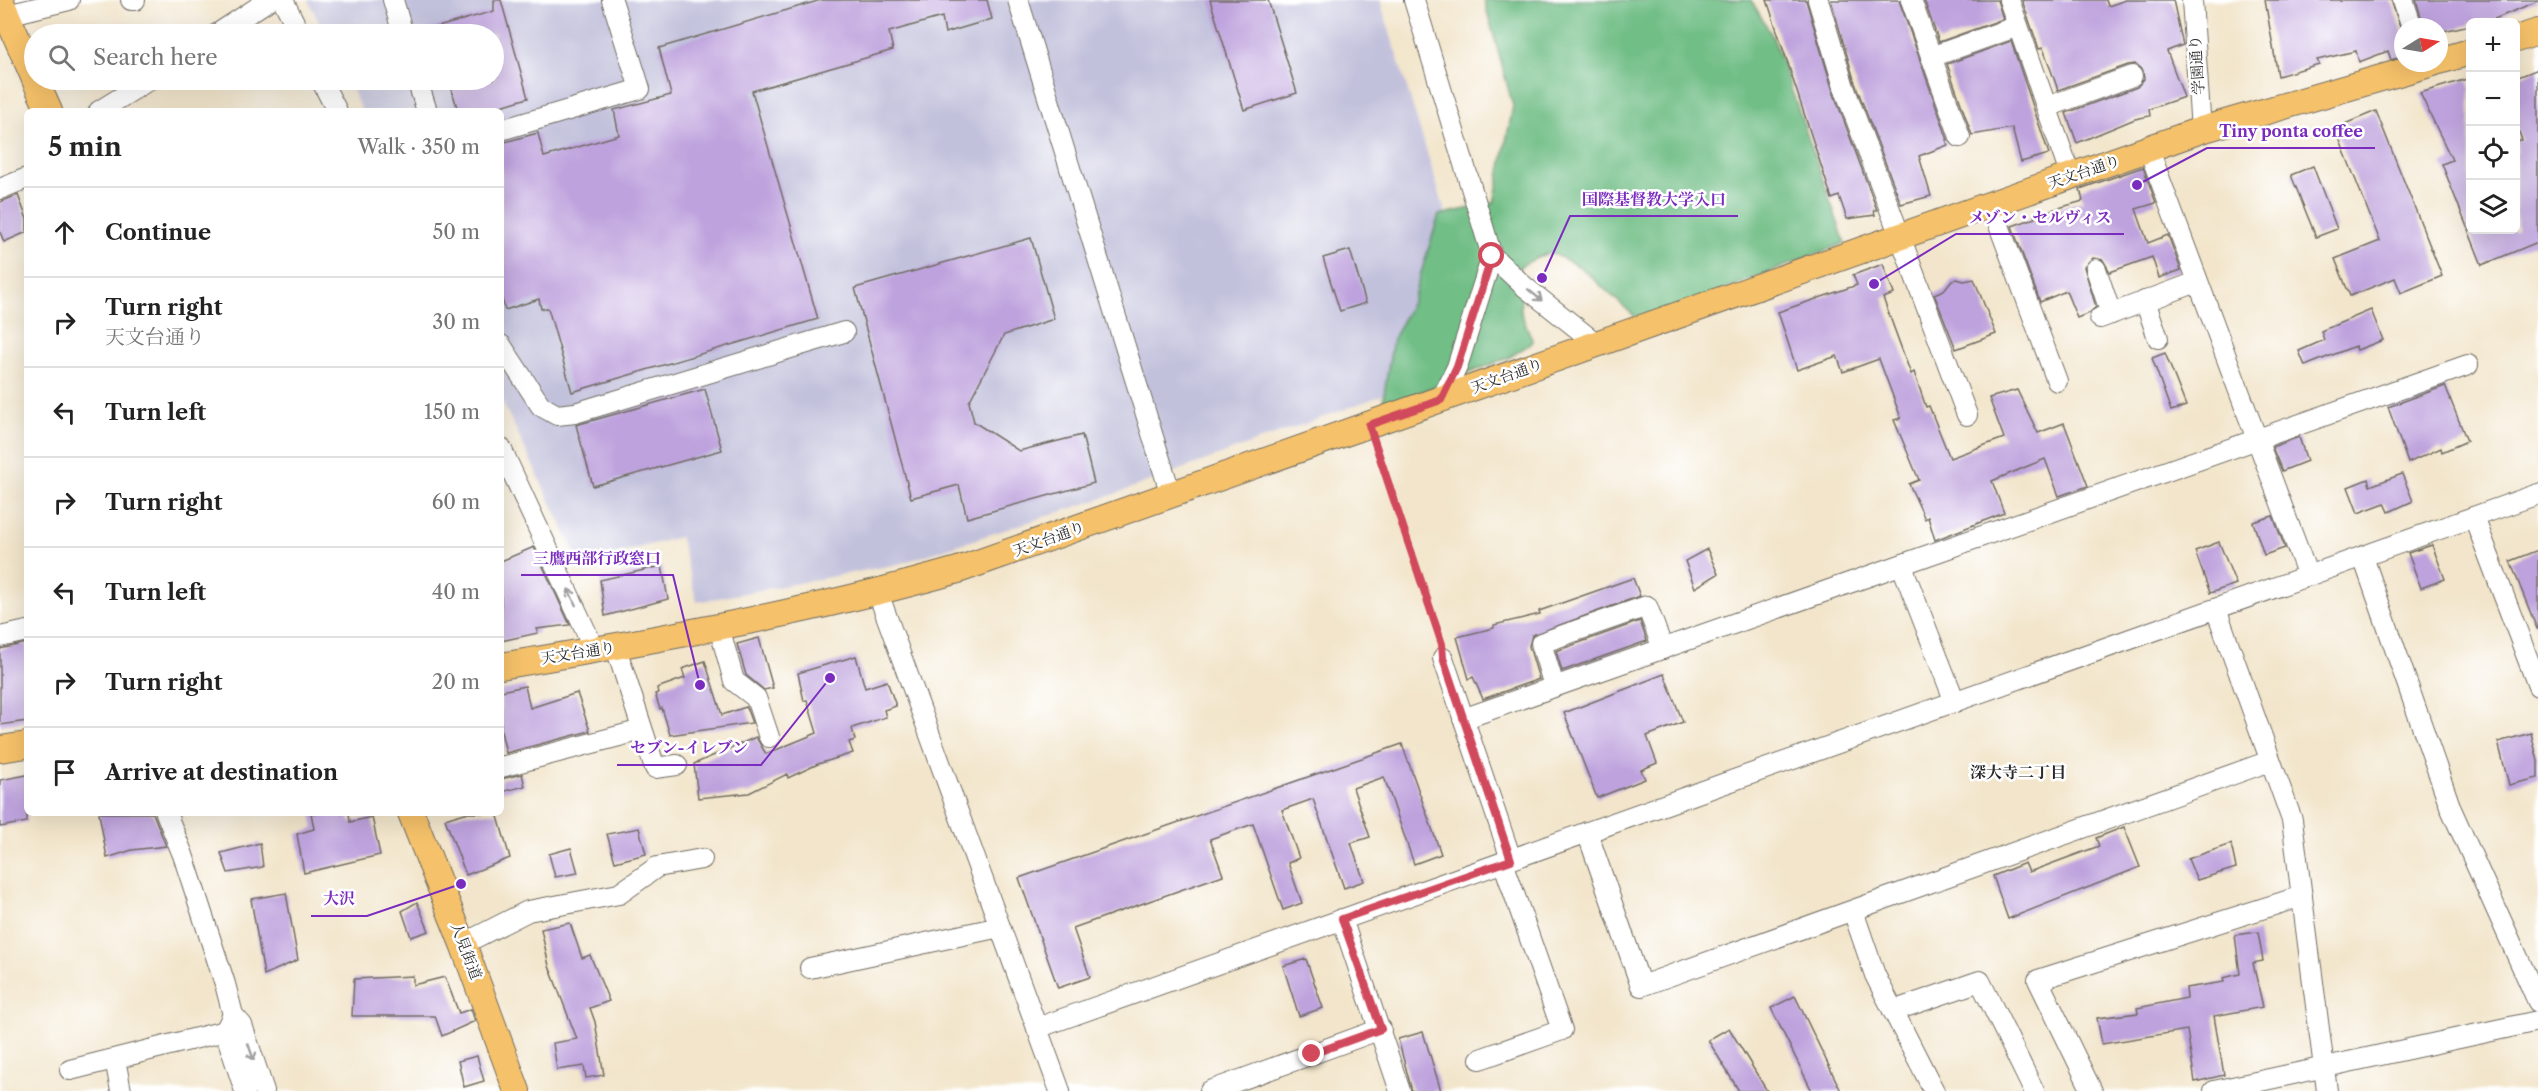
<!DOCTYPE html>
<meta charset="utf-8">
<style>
:root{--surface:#fff;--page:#f2f2f2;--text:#222;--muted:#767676;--line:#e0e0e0}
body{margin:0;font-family:"Libre Caslon Text","Noto Serif JP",serif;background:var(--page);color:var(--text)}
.controls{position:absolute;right:18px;top:18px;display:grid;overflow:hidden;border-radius:9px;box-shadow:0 6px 24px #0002}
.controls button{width:54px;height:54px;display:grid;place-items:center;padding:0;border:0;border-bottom:2px solid var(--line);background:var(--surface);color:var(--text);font:30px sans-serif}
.compass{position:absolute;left:2394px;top:18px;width:54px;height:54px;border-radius:50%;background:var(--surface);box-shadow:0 6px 24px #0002;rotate:79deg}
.stop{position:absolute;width:18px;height:18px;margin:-14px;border:4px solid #d1495b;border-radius:50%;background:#fff}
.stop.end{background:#d1495b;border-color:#fff;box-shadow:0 2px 6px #0008}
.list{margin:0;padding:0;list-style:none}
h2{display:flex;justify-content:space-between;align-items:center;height:78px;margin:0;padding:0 24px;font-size:26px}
h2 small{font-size:20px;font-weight:400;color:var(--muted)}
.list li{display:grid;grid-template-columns:39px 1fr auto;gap:18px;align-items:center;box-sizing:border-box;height:90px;padding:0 24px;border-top:2px solid var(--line)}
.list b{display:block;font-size:22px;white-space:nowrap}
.list p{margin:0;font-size:20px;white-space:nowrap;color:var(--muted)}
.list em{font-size:20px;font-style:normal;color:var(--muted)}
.icon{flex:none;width:33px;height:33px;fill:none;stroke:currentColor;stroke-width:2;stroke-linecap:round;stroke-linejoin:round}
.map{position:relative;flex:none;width:2538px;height:1091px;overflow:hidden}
.search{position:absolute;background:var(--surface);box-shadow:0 6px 24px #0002;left:24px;top:24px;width:480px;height:66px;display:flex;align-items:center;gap:15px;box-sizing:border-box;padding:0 21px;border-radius:33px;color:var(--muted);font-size:22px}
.panel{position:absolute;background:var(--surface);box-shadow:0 6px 24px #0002;left:24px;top:108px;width:480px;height:708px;border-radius:9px}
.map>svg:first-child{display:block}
</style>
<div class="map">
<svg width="2538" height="1091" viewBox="0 0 2538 1091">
<rect width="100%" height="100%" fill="#fff"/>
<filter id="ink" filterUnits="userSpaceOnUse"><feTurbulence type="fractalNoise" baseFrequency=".0167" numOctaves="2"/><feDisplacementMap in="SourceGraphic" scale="12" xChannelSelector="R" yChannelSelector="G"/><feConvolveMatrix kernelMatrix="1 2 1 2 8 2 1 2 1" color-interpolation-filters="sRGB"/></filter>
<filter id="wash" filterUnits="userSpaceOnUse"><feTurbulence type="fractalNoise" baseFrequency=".008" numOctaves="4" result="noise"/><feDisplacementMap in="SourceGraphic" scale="24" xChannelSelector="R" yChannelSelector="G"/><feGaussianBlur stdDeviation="1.35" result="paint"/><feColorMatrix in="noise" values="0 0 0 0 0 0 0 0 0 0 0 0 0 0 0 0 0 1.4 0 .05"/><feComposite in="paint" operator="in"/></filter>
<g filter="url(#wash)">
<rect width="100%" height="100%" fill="#f2e5cb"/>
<!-- industrial -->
<path fill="#c2c1dc" d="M 308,0 L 1380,0 L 1472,299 L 1453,369 L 1112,495 L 899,564 L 697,602 L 680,537 L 580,563 L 501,399 L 501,111 L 362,111 L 347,80 L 494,80 L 494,34 L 325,34 Z"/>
<!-- forest -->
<path fill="#71be86" stroke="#4e7458" stroke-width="1.5" d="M 1484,0 L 1751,0 L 1773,37 L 1845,243 L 1641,322 L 1580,267 L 1550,252 L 1520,266 L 1521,313 L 1533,342 L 1510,357 L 1382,407 L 1393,339 L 1412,302 L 1439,215 L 1494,203 L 1513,106 Z"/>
<g id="blocks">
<!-- building -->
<g fill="#bea2dd">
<path d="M 494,0 L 501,0 L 528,98 L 484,111 L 458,111 L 449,80 L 494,80 L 494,34 L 428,34 L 427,30 L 494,11 Z"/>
<path d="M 821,0 L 987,0 L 992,19 L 945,33 L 942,17 L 889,32 L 893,50 L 752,91 L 818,319 L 572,392 L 548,308 L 541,309 L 539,299 L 505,310 L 501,296 L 501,143 L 538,133 L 544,157 L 619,135 L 614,110 L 671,95 L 659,48 Z"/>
<path d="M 1210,0 L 1268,0 L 1297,93 L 1244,110 Z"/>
<path d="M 1767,0 L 1806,0 L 1833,91 L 1877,210 L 1874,210 L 1875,215 L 1847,219 L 1839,196 L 1832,199 Z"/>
<path d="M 1831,0 L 1899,0 L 1948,140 L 1946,140 L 1948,145 L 1919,156 L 1931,196 L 1901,204 L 1855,83 Z"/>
<path d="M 1924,0 L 1997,0 L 2003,19 L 1939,42 Z"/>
<path d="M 2022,0 L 2106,0 L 2108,6 L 2126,0 L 2173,0 L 2183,45 L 2167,51 L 2184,97 L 2149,109 L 2150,116 L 2135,119 L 2077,143 L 2066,113 L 2137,87 L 2144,79 L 2143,71 L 2135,64 L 2128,65 L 2058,90 L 2043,48 L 2039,49 Z"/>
<path d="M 2265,0 L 2391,0 L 2403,35 L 2403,56 L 2391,60 L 2388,51 L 2359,62 L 2356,51 L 2317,60 L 2319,64 L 2278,76 Z"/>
<path d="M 2416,0 L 2538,0 L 2538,1 L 2492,20 L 2470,22 L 2470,25 L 2439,32 L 2439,27 L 2424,27 Z"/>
<path d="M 2011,41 L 2049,154 L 2021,162 L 2012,128 L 1972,135 L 1947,64 Z"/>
<path d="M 2538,69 L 2538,242 L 2482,265 L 2442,164 L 2452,160 L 2420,93 L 2467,79 L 2470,89 L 2470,230 L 2516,230 L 2516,141 L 2522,140 L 2516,124 L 2516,78 Z"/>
<path d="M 2376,111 L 2442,276 L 2401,293 L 2395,278 L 2350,296 L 2335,259 L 2380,241 L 2335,128 Z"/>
<path d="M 2313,166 L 2337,229 L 2316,237 L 2291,175 Z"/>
<path d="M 2143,167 L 2156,203 L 2136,209 L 2148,243 L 2168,235 L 2181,270 L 2159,278 L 2152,257 L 2110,272 L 2103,260 L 2093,258 L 2084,267 L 2096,307 L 2089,313 L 2077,318 L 2066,291 L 2040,302 L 2012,226 L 2035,218 L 2034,215 L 2083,201 L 2080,189 Z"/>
<path d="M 18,195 L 27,219 L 27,232 L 4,242 L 0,232 L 0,202 Z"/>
<path d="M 1031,238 L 1054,319 L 1004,335 L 969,402 L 974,422 L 1019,451 L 1082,435 L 1094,483 L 967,518 L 959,485 L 911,498 L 855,288 Z"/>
<path d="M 1350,250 L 1366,303 L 1340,311 L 1323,258 Z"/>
<path d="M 1883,264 L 1894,294 L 1883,298 L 1911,374 L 1914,372 L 1926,407 L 1929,406 L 1950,458 L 2004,438 L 1989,398 L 2017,390 L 2038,433 L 2064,423 L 2088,486 L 2059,496 L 2045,459 L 1992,481 L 2004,513 L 1935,540 L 1928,517 L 1925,519 L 1909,484 L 1919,480 L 1894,420 L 1901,418 L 1879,359 L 1843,372 L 1837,356 L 1797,370 L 1778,312 L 1857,285 L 1853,275 Z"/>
<path d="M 1957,279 L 1964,281 L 1974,279 L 1996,334 L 1956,349 L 1934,294 L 1944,290 L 1952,280 Z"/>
<path d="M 2371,310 L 2383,340 L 2357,350 L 2355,346 L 2305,366 L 2299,351 L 2324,340 L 2321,331 Z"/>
<path d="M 2165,353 L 2186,406 L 2171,411 L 2152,358 Z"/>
<path d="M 2445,386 L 2467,441 L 2442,452 L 2441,448 L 2408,463 L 2388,407 Z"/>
<path d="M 705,389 L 722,450 L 593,486 L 576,425 Z"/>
<path d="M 2299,437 L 2307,461 L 2282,471 L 2272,447 Z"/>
<path d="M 2402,474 L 2413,501 L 2389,512 L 2385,503 L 2358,513 L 2348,487 L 2368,479 L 2370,486 Z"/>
<path d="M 2273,516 L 2285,548 L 2264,555 L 2253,522 Z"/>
<path d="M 2219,542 L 2236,584 L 2210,593 L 2195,551 Z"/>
<path d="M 2432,545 L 2445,579 L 2421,588 L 2408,553 Z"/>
<path d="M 534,547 L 570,625 L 537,629 L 538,633 L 501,641 L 501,561 Z"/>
<path d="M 1707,549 L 1718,574 L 1695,588 L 1685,561 Z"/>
<path d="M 2538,550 L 2538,629 L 2537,629 L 2510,561 Z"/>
<path d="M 662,566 L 668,599 L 605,616 L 600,580 Z"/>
<path d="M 1633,578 L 1640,596 L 1532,635 L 1529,646 L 1539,679 L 1483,699 L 1473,677 L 1469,679 L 1457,637 L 1494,628 L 1494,625 L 1540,614 L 1539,611 Z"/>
<path d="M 1640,621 L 1647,641 L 1562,671 L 1556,651 Z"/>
<path d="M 759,638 L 773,688 L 764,690 L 746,675 L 737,644 Z"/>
<path d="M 27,643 L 27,721 L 0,725 L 0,649 Z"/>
<path d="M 856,656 L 865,688 L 887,681 L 896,706 L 884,710 L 886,717 L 852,728 L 855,740 L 849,742 L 853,753 L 818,764 L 788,778 L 787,774 L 749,793 L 698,798 L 694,764 L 756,737 L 766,754 L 817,733 L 807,700 L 804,701 L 798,673 Z"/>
<path d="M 705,661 L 722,715 L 746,707 L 752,723 L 670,735 L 662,708 L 660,709 L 655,694 L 658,693 L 657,688 L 685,678 L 682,669 Z"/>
<path d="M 1664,674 L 1683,722 L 1647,736 L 1657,763 L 1641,770 L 1645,779 L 1597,798 L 1564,713 Z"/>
<path d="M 525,686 L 530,708 L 577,693 L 590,731 L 506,753 L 501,731 L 501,691 Z"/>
<path d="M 2531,733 L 2538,761 L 2538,778 L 2509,785 L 2498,742 Z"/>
<path d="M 1402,744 L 1441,854 L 1414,864 L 1384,777 L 1353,788 L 1370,837 L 1351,843 L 1364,881 L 1344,888 L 1313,799 L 1282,810 L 1299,858 L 1288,863 L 1302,903 L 1283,910 L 1253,824 L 1210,839 L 1223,875 L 1073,928 L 1090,977 L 1058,988 L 1019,878 Z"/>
<path d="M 522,774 L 525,786 L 501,792 L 501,779 Z"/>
<path d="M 27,775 L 27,822 L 0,827 L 0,780 Z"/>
<path d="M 99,813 L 153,813 L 166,846 L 132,850 L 107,858 Z"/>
<path d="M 311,813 L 349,813 L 350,822 L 372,817 L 380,855 L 304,873 L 297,834 L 314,829 Z"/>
<path d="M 465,813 L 497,813 L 510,858 L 466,875 L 445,819 Z"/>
<path d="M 2124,827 L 2140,867 L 2008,919 L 1993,876 L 2025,863 L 2029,872 L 2099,846 L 2096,838 Z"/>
<path d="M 639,828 L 646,854 L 615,862 L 607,834 Z"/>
<path d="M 260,843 L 263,867 L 228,873 L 221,853 Z"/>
<path d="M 2231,844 L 2236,868 L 2197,880 L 2188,859 Z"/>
<path d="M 571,848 L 578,873 L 555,877 L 549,854 Z"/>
<path d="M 286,893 L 298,960 L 264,975 L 251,899 Z"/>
<path d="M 417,902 L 429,931 L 411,937 L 402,911 Z"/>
<path d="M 570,923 L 582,958 L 590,955 L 609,1001 L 590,1008 L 595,1022 L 604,1075 L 586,1078 L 584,1066 L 557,1070 L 553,1043 L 577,1039 L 549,966 L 541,929 Z"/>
<path d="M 2258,932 L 2263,961 L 2253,963 L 2263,1007 L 2214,1016 L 2224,1075 L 2195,1082 L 2187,1030 L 2102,1044 L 2097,1018 L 2138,1013 L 2137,1008 L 2187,998 L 2186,988 L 2224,982 L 2223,978 L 2240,974 L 2235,935 Z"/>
<path d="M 1306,959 L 1323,1008 L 1299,1016 L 1283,966 Z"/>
<path d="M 413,976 L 413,985 L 445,977 L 459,1013 L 471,1009 L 475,1021 L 442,1036 L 435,1016 L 352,1016 L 354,979 Z"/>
<path d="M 1795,996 L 1841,1091 L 1812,1091 L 1771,1008 Z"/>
<path d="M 1729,1028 L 1767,1091 L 1739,1091 L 1708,1040 Z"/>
<path d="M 1423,1032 L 1441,1091 L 1412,1091 L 1398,1039 Z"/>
<path d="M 477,1056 L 484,1081 L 464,1087 L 458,1061 Z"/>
</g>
</g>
</g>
<g filter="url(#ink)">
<use href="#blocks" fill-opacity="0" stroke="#716c63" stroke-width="1.5"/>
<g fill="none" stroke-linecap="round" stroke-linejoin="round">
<defs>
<g id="minor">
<path d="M 131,0 L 135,0"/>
<path d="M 283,0 L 300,34"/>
<path d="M 393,0 L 403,34"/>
<path d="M 1018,0 L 1171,495"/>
<path d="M 1414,0 L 1492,256 L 1525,287 L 1597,344"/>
<path d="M 1818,0 L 1844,87 L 1967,415"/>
<path d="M 1911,0 L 1960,137"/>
<path d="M 2009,0 L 2071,177"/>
<path d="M 2192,0 L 2201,130"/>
<path d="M 2403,0 L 2412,27"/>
<path d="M 7,15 L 69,0"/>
<path d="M 217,34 L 269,0"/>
<path d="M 1931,57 L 2018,26"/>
<path d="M 321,80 L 337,111"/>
<path d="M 417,80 L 427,111"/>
<path d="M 2047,107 L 2132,76"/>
<path d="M 99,111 L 149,80"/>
<path d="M 501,130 L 640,89 L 612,0"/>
<path d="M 2149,150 L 2308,576"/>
<path d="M 0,189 L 27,178"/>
<path d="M 1991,204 L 2057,381"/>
<path d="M 2096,269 L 2111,314"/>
<path d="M 2145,301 L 2158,338"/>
<path d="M 2100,318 L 2197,282"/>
<path d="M 501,345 L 541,406 L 557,415 L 575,413 L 844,332"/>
<path d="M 1441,400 L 1457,367 L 1492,256"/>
<path d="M 501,448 L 595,651"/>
<path d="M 2474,517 L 2538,686"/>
<path d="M 2363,557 L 2451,809 L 2538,1002"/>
<path d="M 1902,566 L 1955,702"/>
<path d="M 878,593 L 1060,1091"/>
<path d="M 2216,609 L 2292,820 L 2327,1091"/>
<path d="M 719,627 L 734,681 L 756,698 L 769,737"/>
<path d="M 0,637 L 27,631"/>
<path d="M 616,648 L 655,768 L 677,765"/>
<path d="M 1443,658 L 1511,859"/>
<path d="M 1554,686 L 1541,643 L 1647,606 L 1663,649"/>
<path d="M 1463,719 L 2468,365"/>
<path d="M 501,767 L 642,730"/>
<path d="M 166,813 L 183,855 L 225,984 L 233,1015 L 242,1025 L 264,1091"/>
<path d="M 1587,832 L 1641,986 L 2270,761"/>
<path d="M 1853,911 L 1875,975 L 1934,1091"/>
<path d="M 1342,919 L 1400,1091"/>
<path d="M 463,944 L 528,911 L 619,894 L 657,867 L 702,859"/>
<path d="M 810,968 L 1000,927"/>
<path d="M 1893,1011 L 1980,981 L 2034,1091"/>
<path d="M 1037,1028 L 2538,494"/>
<path d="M 225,1031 L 245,1091"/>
<path d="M 115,1059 L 121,1091"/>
<path d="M 1480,1059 L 1562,1030 L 1503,862"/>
<path d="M 70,1070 L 225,1031 L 233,1015"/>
<path d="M 1210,1091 L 1381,1029"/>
<path d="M 2092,1091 L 2038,980 L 2302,896"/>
<path d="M 2214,1091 L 2538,1021"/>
</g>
<g id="major">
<path d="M 0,0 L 34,77"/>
<path d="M 2516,39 L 2538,32"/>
<path d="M 2439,61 L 2470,52"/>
<path d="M 35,80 L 49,111"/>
<path d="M 501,666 C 655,640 808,613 958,570 L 2201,130 L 2433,63"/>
<path d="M 0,749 L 27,745"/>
<path d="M 411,813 L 463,944 L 517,1091"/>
</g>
</defs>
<!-- minor casing -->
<use href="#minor" stroke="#716c63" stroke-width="22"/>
<!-- major casing -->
<use href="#major" stroke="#716c63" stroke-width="28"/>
<!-- path -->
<path stroke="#716c63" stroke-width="4" stroke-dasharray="4.5 4.5" stroke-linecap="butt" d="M 1376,446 L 1441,641"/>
<!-- minor -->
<use href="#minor" stroke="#fff" stroke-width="20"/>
<!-- major -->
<use href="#major" stroke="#f5c16b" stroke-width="26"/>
</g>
<!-- one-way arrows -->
<defs><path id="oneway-shaft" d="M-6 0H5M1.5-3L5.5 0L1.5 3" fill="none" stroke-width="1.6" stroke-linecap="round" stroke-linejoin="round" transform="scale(1.5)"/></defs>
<g stroke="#a0a0a0">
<use href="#oneway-shaft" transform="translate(1535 295) rotate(39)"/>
<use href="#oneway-shaft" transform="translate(572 597) rotate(-115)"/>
<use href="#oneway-shaft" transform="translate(251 1052) rotate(71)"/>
</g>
</g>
<g fill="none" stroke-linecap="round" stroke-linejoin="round" filter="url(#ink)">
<!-- route -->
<path stroke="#d1495b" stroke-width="8" d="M 1312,1054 L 1381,1029 L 1342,919 L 1511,860 L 1443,658 L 1442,644 L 1369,425 L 1441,400 L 1457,367 L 1492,256"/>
</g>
<g text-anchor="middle" stroke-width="5" stroke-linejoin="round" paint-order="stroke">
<!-- street labels -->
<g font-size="15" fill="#2b2b2b" stroke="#fff">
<text transform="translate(2197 65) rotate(-94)" y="5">学園通り</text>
<text transform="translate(2084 172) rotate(-19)" y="5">天文台通り</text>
<text transform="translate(1507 376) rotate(-20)" y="5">天文台通り</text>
<text transform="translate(1049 539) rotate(-20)" y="5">天文台通り</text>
<text transform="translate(578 653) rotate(-9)" y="5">天文台通り</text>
<text transform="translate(466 951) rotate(69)" y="5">人見街道</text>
</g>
<!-- neighbourhood labels -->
<g font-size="16" font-weight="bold" fill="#2b2b2b" stroke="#fff">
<text x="2018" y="778">深大寺二丁目</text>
</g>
</g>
<!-- callouts -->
<path fill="none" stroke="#7b2cbf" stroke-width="2" d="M2137 185L2207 148H2375M1542 278L1570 216H1738M1874 284L1956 234H2124M700 685L673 575H521M830 678L761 765H617M461 884L367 916H311"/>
<g fill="#7b2cbf" stroke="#fff" stroke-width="2">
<circle cx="2137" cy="185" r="6"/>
<circle cx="1542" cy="278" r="6"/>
<circle cx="1874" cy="284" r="6"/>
<circle cx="700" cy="685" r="6"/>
<circle cx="830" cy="678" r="6"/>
<circle cx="461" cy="884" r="6"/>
</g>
<g font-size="16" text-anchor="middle" font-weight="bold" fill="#7b2cbf" stroke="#fff" stroke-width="5" stroke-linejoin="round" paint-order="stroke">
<text x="2291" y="137">Tiny ponta coffee</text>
<text x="1654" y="205">国際基督教大学入口</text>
<text x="2040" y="223">メゾン・セルヴィス</text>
<text x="597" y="564">三鷹西部行政窓口</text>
<text x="689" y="753">セブン-イレブン</text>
<text x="339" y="904">大沢</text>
</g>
</svg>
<div class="controls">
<button>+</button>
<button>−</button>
<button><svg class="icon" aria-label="locate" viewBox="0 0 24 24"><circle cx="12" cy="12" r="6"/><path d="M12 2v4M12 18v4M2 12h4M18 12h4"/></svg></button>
<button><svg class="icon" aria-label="layers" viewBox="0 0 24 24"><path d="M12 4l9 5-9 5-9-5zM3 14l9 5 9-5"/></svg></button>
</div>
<svg class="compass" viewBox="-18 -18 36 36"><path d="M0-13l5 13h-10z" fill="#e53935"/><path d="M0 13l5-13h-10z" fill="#767676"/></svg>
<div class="stop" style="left:1492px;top:256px"></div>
<div class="stop end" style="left:1312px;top:1054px"></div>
<div class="search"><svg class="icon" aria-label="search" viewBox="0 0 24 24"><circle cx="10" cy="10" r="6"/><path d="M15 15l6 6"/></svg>Search here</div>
<section class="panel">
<h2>5 min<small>Walk · 350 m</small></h2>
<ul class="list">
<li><svg class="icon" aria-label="ahead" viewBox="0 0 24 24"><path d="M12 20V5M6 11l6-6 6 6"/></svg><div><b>Continue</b></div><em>50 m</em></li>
<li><svg class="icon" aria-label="right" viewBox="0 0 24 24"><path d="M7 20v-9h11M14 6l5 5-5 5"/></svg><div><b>Turn right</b><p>天文台通り</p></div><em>30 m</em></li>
<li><svg class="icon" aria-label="left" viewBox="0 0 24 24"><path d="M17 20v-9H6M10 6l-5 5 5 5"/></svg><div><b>Turn left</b></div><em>150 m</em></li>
<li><svg class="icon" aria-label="right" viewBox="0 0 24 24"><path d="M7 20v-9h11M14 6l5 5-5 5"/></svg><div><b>Turn right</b></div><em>60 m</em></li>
<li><svg class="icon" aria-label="left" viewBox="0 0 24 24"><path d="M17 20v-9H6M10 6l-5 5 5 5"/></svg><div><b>Turn left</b></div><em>40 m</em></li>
<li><svg class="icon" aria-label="right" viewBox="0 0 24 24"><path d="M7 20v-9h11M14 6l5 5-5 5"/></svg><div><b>Turn right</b></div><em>20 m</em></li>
<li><svg class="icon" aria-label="arrive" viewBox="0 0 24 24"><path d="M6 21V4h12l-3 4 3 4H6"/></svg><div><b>Arrive at destination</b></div></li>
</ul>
</section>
</div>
